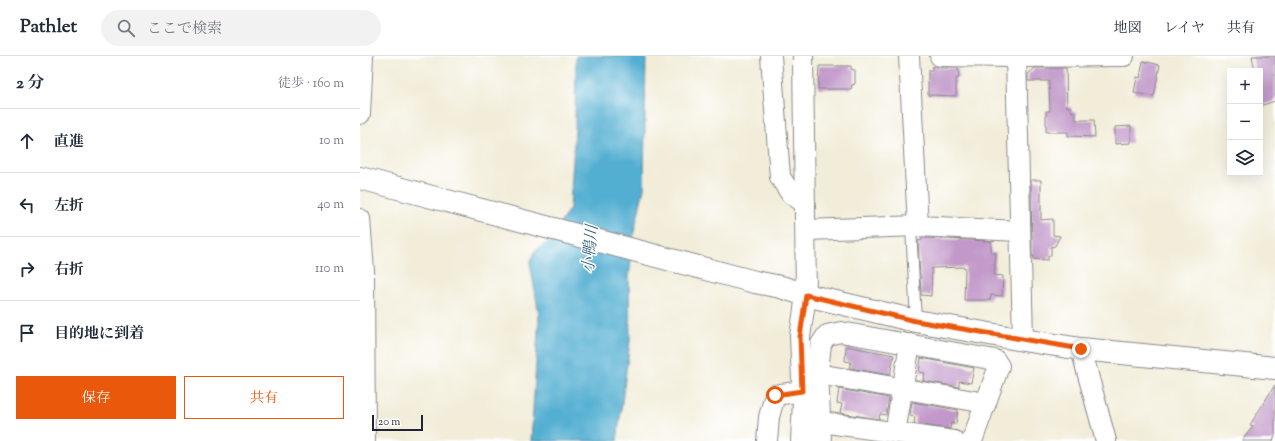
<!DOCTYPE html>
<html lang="ja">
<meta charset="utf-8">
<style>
:root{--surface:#fff;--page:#f2f2f3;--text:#1f2937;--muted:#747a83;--line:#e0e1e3;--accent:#ea580c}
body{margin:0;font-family:"Sorts Mill Goudy","Noto Serif JP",serif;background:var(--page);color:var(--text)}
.controls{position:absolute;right:12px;top:12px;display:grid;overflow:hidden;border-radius:0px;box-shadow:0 4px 16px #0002}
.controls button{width:36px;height:36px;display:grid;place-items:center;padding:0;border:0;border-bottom:1px solid var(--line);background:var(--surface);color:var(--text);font:20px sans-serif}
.scale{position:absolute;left:12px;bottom:10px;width:51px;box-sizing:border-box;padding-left:4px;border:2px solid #22223b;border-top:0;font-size:11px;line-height:14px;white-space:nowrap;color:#22223b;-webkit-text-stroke:3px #fff;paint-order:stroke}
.stop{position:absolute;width:12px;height:12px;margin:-9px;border:3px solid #ea580c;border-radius:50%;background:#fff}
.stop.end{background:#ea580c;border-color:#fff;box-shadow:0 1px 4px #0008}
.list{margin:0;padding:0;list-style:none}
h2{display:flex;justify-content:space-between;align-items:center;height:52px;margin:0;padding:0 16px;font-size:17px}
h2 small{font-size:13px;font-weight:400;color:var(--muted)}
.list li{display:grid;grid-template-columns:26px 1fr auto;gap:12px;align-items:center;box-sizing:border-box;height:64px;padding:0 16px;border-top:1px solid var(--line)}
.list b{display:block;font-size:15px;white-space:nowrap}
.list em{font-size:13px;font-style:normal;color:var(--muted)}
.actions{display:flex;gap:8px;padding:12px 16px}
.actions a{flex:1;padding:9px 0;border:1px solid var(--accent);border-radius:0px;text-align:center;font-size:14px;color:var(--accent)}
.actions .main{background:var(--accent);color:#fff}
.icon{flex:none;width:22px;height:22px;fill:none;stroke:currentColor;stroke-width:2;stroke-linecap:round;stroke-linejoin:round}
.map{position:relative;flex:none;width:915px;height:385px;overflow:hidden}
header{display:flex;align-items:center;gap:24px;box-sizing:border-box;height:56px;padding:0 20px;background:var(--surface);border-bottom:1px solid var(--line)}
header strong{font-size:19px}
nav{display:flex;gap:22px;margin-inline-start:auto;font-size:14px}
.search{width:280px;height:36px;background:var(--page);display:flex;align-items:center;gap:10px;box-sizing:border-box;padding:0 14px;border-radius:22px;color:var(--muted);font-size:15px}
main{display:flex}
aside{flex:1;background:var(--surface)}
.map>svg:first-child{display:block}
</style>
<header>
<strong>Pathlet</strong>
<div class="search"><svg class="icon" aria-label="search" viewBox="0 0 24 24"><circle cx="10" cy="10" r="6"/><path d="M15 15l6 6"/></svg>ここで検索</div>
<nav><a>地図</a><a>レイヤ</a><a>共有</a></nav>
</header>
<main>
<aside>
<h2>2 分<small>徒歩 · 160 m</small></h2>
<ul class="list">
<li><svg class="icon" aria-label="ahead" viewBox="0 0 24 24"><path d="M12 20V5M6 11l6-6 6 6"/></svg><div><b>直進</b></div><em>10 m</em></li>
<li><svg class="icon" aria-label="left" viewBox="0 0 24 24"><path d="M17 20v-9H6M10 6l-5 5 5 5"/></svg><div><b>左折</b></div><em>40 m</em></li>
<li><svg class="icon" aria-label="right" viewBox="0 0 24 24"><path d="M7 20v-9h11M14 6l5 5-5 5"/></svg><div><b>右折</b></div><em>110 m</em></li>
<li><svg class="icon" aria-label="arrive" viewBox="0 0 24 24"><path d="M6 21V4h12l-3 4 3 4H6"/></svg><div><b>目的地に到着</b></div></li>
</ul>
<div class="actions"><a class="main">保存</a><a>共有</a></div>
</aside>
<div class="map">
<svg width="915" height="385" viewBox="0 0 915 385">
<rect width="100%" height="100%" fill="#fff"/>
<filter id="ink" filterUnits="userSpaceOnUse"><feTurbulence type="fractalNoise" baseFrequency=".025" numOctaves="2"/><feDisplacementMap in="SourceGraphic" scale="8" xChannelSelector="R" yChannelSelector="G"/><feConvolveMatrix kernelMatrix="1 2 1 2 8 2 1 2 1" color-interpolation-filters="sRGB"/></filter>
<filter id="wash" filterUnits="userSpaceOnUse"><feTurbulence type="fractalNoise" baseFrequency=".012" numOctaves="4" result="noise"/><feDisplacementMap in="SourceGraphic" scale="16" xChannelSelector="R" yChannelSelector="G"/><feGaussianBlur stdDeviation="0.9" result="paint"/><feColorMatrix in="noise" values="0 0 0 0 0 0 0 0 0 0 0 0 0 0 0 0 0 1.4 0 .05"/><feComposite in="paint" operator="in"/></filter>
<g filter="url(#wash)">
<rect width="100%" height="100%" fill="#f2edd9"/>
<!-- water -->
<path fill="#53afd1" stroke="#3a6886" d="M 216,0 L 286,0 L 284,133 L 274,176 L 269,222 L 270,285 L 257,385 L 171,385 L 179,259 L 170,207 L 174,196 L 189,185 L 210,152 L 215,70 Z"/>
<g id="blocks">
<!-- building -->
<g fill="#c198c9">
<path d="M 892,0 L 915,0 L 915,45 L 900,50 L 900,15 L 895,15 Z"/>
<path d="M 783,5 L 800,9 L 794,40 L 774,37 L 777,21 L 780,22 Z"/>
<path d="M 459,10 L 491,10 L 491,13 L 495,14 L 495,28 L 492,29 L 491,33 L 458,33 Z"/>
<path d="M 572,10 L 580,12 L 598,12 L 599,22 L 596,22 L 596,40 L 568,39 L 568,15 L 572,15 Z"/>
<path d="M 675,12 L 706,12 L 707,51 L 711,51 L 712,56 L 716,56 L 716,64 L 734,64 L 735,81 L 708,80 L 708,76 L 686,76 L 686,55 L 690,55 L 689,25 L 668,25 L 668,18 Z"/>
<path d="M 771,70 L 771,87 L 755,88 L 755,71 Z"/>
<path d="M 671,124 L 681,124 L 681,164 L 693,163 L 693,179 L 700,180 L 695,190 L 691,191 L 691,200 L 688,200 L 688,204 L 673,203 L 674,200 L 672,200 Z"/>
<path d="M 562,182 L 631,185 L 631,197 L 636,197 L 634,219 L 643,220 L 642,240 L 631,239 L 630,244 L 604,244 L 605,211 L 572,212 L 571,240 L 561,239 L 558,185 L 562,184 Z"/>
<path d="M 486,290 L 534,299 L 530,319 L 489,312 L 491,306 L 485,305 Z"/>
<path d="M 561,302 L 614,312 L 611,327 L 599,325 L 599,331 L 563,325 L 565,317 L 559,316 Z"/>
<path d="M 915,329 L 915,379 L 913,385 L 882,385 L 893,370 L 890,369 Z"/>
<path d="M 479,333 L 529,342 L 526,359 L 520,358 L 519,363 L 480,357 L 482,348 L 477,347 Z"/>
<path d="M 552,346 L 598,354 L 596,368 L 591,367 L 590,373 L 554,368 L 555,361 L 550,360 Z"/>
</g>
</g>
</g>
<g filter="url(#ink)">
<use href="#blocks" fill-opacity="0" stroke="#8a888a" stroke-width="1"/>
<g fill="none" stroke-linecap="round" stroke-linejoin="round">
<defs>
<path id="lane" d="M 551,171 L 556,265"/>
<g id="street">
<path d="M 411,0 L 420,121 L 431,138 L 445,147"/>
<path d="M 549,0 L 558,170"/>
<path d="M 580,0 L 656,1 L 764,0"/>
<path d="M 656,0 L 663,284"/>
<path d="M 0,58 L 3,0"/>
<path d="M 0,163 L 4,215 L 5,385"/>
<path d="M 446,174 L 558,170 L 659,175"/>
<path d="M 721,293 L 746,385"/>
<path d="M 458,318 L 626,347"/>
<path d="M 461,366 L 594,385"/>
<path d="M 535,377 L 550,288"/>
<path d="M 407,385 L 409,361 L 415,339 L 442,335"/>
<path d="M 441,385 L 443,344 L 440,281 L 446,239 L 443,0"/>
<path d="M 461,385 L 458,314 L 461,288 L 467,279 L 481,276 L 635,304 L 639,310 L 612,385"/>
</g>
<path id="secondary" d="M 0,122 L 395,226 L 421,231 L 446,239 L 556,265 L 663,284 L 721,293 L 915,312"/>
</defs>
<!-- lane casing -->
<use href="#lane" stroke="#8a888a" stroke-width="12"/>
<!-- street casing -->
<use href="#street" stroke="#8a888a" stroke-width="22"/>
<!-- secondary casing -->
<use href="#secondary" stroke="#8a888a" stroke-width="24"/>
<!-- lane -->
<use href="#lane" stroke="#fff" stroke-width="10"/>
<!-- street -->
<use href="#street" stroke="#fff" stroke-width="20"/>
<!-- secondary -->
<use href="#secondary" stroke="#fff" stroke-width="22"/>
</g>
</g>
<g fill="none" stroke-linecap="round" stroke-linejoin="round" filter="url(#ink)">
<!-- route -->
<path stroke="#ea580c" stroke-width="5" d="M 415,339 L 442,335 L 440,281 L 446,239 L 556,265 L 721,293"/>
</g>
<g text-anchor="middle" stroke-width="3" stroke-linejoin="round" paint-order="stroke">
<!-- water labels -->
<g font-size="16" font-style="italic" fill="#38617e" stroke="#fff">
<text transform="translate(229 193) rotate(-85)" y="6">小鴨川</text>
</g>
</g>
</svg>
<div class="controls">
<button>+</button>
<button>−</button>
<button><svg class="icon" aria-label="layers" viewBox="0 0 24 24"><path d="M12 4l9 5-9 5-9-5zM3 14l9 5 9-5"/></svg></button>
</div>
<div class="scale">20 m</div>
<div class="stop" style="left:415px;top:339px"></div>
<div class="stop end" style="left:721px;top:293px"></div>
</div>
</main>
